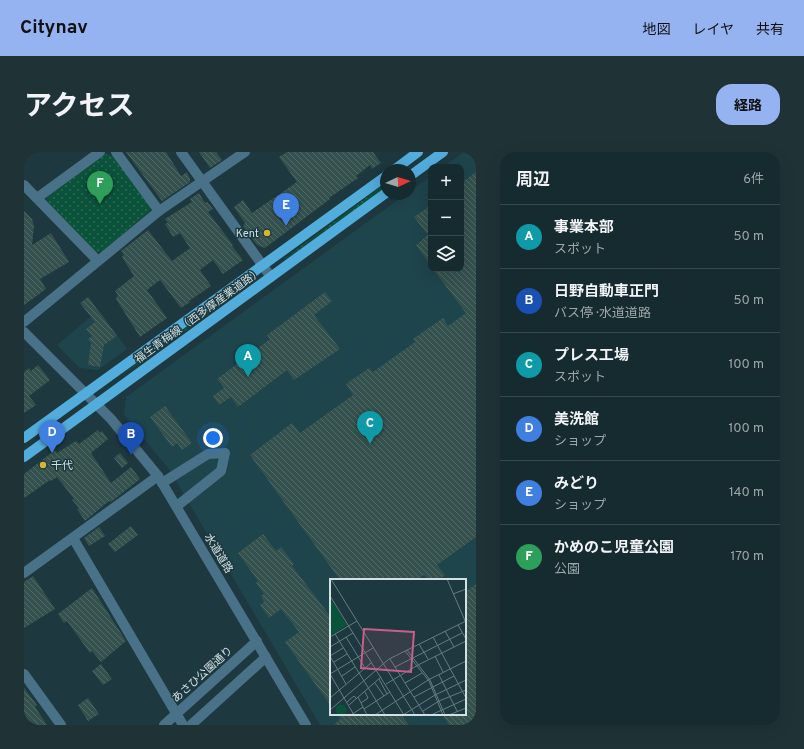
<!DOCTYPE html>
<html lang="ja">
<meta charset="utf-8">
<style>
:root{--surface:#162b2f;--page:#1f3337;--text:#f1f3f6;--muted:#9ea7aa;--line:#35474b;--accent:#95b2f1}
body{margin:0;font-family:Overpass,"Noto Sans JP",sans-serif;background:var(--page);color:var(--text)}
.controls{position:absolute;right:12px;top:12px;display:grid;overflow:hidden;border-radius:8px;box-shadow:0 4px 16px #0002}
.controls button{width:36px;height:36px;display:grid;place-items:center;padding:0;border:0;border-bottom:1px solid var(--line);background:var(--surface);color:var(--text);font:20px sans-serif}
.compass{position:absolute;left:356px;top:12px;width:36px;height:36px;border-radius:50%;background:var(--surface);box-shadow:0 4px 16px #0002;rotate:86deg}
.you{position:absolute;left:189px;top:286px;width:14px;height:14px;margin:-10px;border:3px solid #fff;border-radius:50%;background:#1a73e8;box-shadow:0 0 0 6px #1a73e833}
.badge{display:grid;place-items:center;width:26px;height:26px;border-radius:50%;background:var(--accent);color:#fff;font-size:13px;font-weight:700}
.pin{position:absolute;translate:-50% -33px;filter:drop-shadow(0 1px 2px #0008)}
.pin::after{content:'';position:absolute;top:21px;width:14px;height:12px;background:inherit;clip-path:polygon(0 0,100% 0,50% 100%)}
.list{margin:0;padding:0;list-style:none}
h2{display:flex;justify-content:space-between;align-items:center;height:52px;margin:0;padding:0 16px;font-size:17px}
h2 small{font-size:13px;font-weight:400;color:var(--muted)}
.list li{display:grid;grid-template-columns:26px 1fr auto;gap:12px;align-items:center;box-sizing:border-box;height:64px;padding:0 16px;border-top:1px solid var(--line)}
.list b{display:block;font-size:15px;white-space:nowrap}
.list p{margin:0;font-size:13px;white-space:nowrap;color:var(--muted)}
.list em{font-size:13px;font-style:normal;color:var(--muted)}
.icon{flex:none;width:22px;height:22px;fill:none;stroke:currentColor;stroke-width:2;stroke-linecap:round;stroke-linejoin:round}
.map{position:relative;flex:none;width:452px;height:573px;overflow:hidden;border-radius:16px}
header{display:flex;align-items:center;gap:24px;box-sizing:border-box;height:56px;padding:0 20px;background:var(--accent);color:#111}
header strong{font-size:19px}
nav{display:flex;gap:22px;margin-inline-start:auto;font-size:14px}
.intro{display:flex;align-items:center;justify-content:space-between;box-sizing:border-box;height:96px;padding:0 24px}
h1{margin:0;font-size:28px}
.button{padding:10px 18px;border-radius:16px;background:var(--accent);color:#111;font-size:14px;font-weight:700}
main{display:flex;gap:24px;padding:0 24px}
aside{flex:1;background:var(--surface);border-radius:16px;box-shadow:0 4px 16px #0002}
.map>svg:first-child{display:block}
</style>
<header>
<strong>Citynav</strong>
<nav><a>地図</a><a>レイヤ</a><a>共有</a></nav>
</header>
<div class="intro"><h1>アクセス</h1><a class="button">経路</a></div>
<main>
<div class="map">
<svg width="452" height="573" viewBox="0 0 452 573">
<defs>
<pattern id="green-dots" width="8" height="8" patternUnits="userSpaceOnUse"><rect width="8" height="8" fill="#0a523a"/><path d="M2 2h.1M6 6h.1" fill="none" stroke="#2d6b56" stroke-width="1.8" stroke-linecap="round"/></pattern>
<pattern id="building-back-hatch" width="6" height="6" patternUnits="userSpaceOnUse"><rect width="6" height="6" fill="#34514e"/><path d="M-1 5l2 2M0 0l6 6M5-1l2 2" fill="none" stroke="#506a67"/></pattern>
</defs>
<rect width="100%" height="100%" fill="#1d393f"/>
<!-- built -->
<g fill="#1e444c" fill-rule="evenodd">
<path d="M 440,0 L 452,0 L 452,573 L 296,573 L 145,317 L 100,263 L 102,245 L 382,42 L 386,42 L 386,39 L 407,24 L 407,117 L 437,117 L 437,15 L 419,15 ZM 307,428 L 441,428 L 441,562 L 307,562 Z"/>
<path d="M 75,158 L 103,197 L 74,218 L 56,216 L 33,193 Z"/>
</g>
<!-- green -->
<g fill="url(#green-dots)">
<path d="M 82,2 L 92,5 L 128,54 L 127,58 L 77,100 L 72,100 L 23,49 L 23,45 Z"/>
<path d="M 362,31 L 362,35 L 262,107 L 260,107 Z"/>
<path d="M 222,131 L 225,132 L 224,134 L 87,231 Z"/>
</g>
<!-- building -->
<g fill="url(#building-back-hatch)">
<path d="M 102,0 L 142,0 L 157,24 L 163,20 L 166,27 L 166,30 L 138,49 Z"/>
<path d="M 175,0 L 192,0 L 198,8 L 186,16 Z"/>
<path d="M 263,0 L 349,0 L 357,11 L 348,17 L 346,13 L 332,24 L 334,26 L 305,46 L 306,47 L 241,96 L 233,93 L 219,74 L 221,71 L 210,55 L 219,48 L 228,61 L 273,30 L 255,5 Z"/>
<path d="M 452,20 L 452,385 L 413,413 L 421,423 L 414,428 L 404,428 L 400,423 L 392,428 L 316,428 L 226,303 L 268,271 L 276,281 L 329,243 L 322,232 L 345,216 L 349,220 L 391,190 L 389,187 L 419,166 L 424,174 L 442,161 L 409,117 L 437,117 L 437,31 Z"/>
<path d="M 175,41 L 181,51 L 183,50 L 189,57 L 184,60 L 209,93 L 208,94 L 219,108 L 199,122 L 189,108 L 176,118 L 187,134 L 165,149 L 166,150 L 157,156 L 136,128 L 123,138 L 143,166 L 116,185 L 92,147 L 94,143 L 91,139 L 110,124 L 98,105 L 100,103 L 97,99 L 124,78 L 148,109 L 166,96 L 156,81 L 149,85 L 141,72 L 144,71 L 141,67 L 168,50 L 166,47 Z"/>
<path d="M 407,53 L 407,114 L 392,93 L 404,83 L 390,65 Z"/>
<path d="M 0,59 L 8,67 L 10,74 L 8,93 L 27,81 L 45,110 L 16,127 L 22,137 L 0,153 Z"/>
<path d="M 301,140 L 308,149 L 290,163 L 316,197 L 270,228 L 263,218 L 214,255 L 207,245 L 195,253 L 189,244 L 200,236 L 193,227 L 246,187 L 243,183 Z"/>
<path d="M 64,145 L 93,184 L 80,193 L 76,215 L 64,213 L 67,191 L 64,187 L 68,184 L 62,177 L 71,170 L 56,151 Z"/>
<path d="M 14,213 L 26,228 L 5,244 L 12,253 L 0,261 L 0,220 L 5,216 L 7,219 Z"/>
<path d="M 141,254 L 168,291 L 158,298 L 153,291 L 148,295 L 126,265 Z"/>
<path d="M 74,278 L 76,281 L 78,279 L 84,287 L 67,301 L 87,331 L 107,315 L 116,327 L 87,350 L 85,349 L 61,369 L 53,357 L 55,356 L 48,348 L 50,347 L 33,325 L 27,329 L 26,328 L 0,346 L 0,322 L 31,298 L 33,301 L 52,289 L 55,292 Z"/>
<path d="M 96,301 L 104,311 L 98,316 L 90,306 Z"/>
<path d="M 107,374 L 114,383 L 91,400 L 84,392 Z"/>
<path d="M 75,375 L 81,384 L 65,394 L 60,386 Z"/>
<path d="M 239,382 L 252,399 L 257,395 L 270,412 L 268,414 L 307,465 L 307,554 L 261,490 L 275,480 L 257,457 L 245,466 L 236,453 L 240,450 L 237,444 L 240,442 L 232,431 L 234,429 L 214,401 Z"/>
<path d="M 9,424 L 31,457 L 0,476 L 0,430 Z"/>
<path d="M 452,432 L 452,573 L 425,573 L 418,562 L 441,562 L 441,440 Z"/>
<path d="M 68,436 L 102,489 L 77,510 L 68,499 L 66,501 L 43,469 L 40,471 L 34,462 Z"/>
<path d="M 77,512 L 88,527 L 79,533 L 68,519 Z"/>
<path d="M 0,536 L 13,553 L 11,555 L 23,573 L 0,573 Z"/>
<path d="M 64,546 L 75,562 L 64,569 L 54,553 Z"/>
<path d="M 313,562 L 377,562 L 385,573 L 310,573 L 316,567 Z"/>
</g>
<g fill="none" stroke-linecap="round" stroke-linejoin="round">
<!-- minor -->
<g stroke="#497289" stroke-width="10">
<path d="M 92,0 L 135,59"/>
<path d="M 157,0 L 247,125"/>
<path d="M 0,33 L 74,109"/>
<path d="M 13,46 L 76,0"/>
<path d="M 0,170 L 135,59 L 221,0"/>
<path d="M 0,180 L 87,267 L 134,324 L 282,573"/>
<path d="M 138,331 L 184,302 L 201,301 L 197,319 L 153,354"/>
<path d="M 49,386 L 159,573"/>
<path d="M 0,421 L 134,324"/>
<path d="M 0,522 L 37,573"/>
<path d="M 140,573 L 233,489"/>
<path d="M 167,573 L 242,505"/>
</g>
<!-- major -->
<g stroke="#52addc" stroke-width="10">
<path d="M 370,18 L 394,0"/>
<path d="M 386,24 L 419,0"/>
<path d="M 0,286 L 362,24"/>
<path d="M 0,305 L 362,41"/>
</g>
</g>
<!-- markers -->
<g fill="#d3b635" stroke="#1d393f" stroke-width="1.5">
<circle cx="243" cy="81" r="4"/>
<circle cx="19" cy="313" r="4"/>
</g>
<g text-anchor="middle" stroke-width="3" stroke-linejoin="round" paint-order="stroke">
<!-- poi labels -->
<g font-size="11" fill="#d0e0e3" stroke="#1d393f" text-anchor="end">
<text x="235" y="85">Kent</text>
<text x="27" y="317" text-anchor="start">千代</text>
</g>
<!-- street labels -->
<g font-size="11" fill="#d0e0e3" stroke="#1d393f">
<text transform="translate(174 163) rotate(-36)" y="4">福生青梅線（西多摩産業道路）</text>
<text transform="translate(195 401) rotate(59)" y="4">水道道路</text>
<text transform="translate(178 522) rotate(-42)" y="4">あさひ公園通り</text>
</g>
</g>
<!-- overview -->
<g transform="translate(306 427)">
<rect width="136" height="136" fill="#1d393f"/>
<path d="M 2,22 L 17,46 L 0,57 L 0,23 Z" fill="#0a523a"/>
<path d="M 2,26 L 10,39 L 0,45 L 0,27 ZM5.5 131a5.5 5.5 0 1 1 11 0a5.5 5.5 0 1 1-11 0Z" fill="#0a523a"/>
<path fill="none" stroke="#657c81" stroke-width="1" d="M 1,0 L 85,136M 117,0 L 136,44M 123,15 L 136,10M 0,17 L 74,136M 128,46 L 136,60M 115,52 L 124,68M 5,55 L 55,136M 0,58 L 27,42M 16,58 L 35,89M 103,58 L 136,119M 89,65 L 98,80M 0,68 L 23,54M 77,71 L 100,101 L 115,136M 75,72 L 99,102 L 113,136M 0,77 L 16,105M 0,77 L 13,69M 105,77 L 113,93M 60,80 L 95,136M 4,83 L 17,75M 65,88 L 132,54M 0,95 L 43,69M 0,95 L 24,136M 109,96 L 127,132M 12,97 L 25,88M 49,100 L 57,115M 45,104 L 54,117M 75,104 L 92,94M 56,105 L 88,86 L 136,62M 28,118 L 37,136M 84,118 L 124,97M 0,119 L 41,84M 17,123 L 24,117 L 26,119M 31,124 L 38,119 L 35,113M 19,126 L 51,98M 34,130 L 60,113M 0,131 L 59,80 L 136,42M 93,132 L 109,122 L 136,111M 21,136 L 33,128M 45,136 L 98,101 L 136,82M 73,136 L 105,116 L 136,101M 101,136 L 136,120M 119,136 L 136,129"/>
<path fill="#c75e8b" fill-opacity="0.15" stroke="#c75e8b" stroke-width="2" d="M 34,50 L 84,53 L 81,93 L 31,89 Z"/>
<rect width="136" height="136" fill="none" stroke="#d0e0e3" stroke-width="2"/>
</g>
</svg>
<div class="controls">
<button>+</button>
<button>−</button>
<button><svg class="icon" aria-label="layers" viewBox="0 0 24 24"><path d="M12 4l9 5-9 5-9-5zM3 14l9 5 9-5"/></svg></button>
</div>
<svg class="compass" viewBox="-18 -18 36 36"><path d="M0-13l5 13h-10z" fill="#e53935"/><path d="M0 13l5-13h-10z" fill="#9ea7aa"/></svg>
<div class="you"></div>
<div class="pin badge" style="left:224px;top:225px;background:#0f9aa8">A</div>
<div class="pin badge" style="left:107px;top:303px;background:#1a4fb4">B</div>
<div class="pin badge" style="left:346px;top:292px;background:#0f9aa8">C</div>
<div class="pin badge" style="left:28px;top:301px;background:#3f7fe0">D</div>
<div class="pin badge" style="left:262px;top:74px;background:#3f7fe0">E</div>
<div class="pin badge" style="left:76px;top:52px;background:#2e9e5b">F</div>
</div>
<aside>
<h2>周辺<small>6件</small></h2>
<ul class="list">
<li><span class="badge" style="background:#0f9aa8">A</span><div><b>事業本部</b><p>スポット</p></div><em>50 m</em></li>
<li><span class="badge" style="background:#1a4fb4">B</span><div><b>日野自動車正門</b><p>バス停 · 水道道路</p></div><em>50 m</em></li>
<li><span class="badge" style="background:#0f9aa8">C</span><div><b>プレス工場</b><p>スポット</p></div><em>100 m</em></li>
<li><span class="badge" style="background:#3f7fe0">D</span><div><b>美洗館</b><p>ショップ</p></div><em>100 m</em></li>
<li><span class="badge" style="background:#3f7fe0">E</span><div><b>みどり</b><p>ショップ</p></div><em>140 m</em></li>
<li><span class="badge" style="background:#2e9e5b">F</span><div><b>かめのこ児童公園</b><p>公園</p></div><em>170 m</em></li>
</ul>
</aside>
</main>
